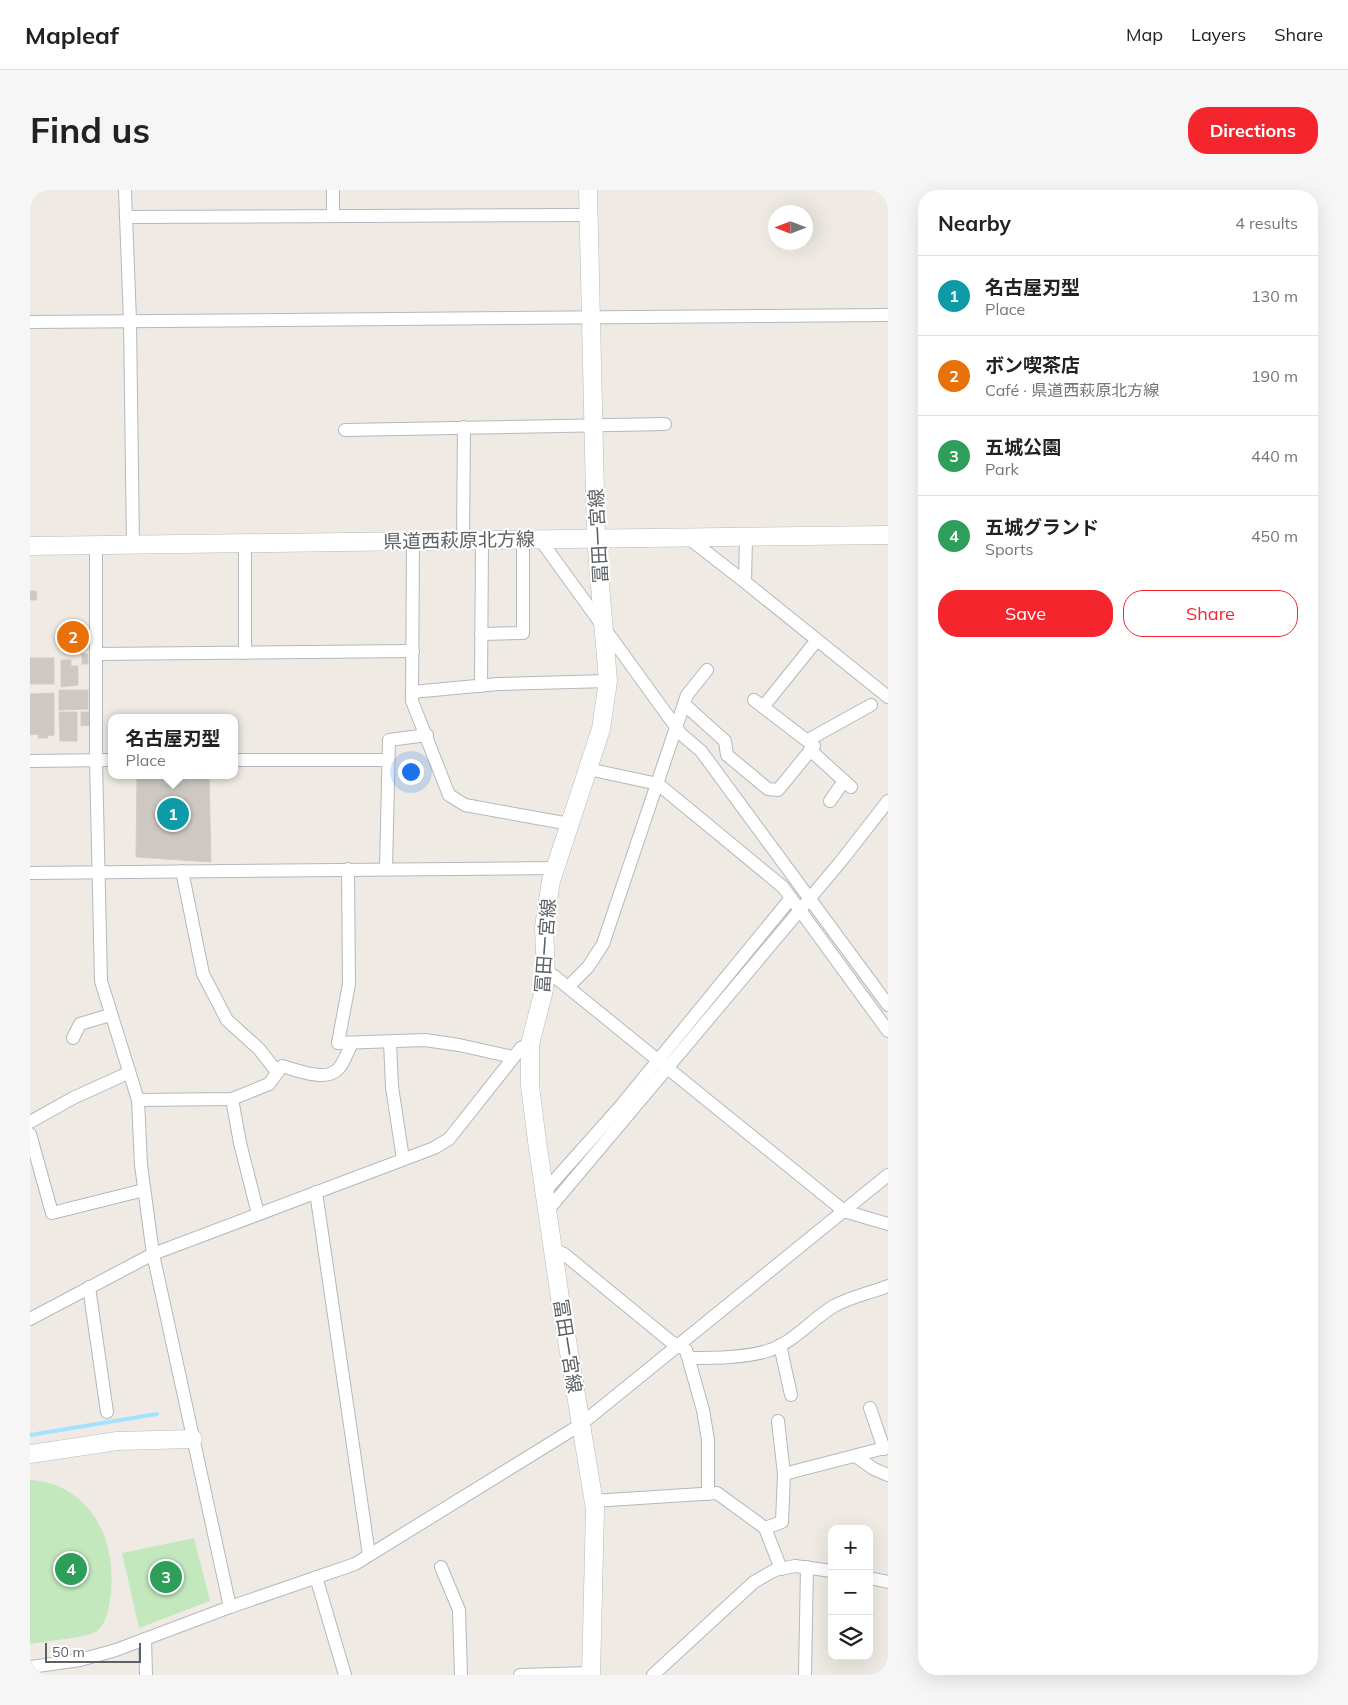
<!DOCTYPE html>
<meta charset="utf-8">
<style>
:root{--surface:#fff;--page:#f6f6f6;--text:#222;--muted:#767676;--line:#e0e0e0;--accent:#f4252d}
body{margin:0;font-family:Mulish,"Noto Sans JP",sans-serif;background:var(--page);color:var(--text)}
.controls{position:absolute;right:15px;bottom:15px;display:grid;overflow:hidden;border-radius:10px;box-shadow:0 5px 20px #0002}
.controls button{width:45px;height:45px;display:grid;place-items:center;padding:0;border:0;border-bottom:1px solid var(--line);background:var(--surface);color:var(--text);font:25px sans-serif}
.compass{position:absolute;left:738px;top:15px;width:45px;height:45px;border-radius:50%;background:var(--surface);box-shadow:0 5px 20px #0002;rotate:270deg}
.scale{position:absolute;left:15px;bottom:12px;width:96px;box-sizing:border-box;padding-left:5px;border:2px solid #5c6165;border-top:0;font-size:14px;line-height:18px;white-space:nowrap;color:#5c6165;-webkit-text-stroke:4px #fff;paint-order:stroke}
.you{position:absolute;left:380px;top:581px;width:18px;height:18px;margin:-12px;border:4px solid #fff;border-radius:50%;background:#1a73e8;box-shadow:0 0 0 8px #1a73e833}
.badge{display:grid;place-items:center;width:32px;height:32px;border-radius:50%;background:var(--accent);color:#fff;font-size:16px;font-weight:700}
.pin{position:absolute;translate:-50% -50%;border:2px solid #fff;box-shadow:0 1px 5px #0006}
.popup{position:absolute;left:78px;top:524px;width:130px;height:65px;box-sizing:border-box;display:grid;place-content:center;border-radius:10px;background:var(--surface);filter:drop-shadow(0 1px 4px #0005);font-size:16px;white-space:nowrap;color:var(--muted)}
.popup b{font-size:19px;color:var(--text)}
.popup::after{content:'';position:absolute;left:50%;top:100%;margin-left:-10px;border:10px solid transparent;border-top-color:var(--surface)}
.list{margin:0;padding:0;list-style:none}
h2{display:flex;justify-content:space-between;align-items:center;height:65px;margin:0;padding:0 20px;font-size:21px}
h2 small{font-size:16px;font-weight:400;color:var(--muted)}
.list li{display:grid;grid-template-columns:32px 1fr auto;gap:15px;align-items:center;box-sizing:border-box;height:80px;padding:0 20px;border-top:1px solid var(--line)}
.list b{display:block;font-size:19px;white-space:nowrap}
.list p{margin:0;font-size:16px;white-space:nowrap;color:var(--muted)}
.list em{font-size:16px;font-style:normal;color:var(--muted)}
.actions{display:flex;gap:10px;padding:15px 20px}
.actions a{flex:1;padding:11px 0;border:1px solid var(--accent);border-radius:20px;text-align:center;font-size:18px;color:var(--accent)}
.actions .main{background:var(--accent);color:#fff}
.icon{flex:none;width:28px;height:28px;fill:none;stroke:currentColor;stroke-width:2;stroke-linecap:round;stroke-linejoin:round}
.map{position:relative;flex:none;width:858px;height:1485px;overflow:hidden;border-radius:20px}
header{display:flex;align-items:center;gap:30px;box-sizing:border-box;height:70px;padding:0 25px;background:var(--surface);border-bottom:1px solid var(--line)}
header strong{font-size:24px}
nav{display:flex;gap:28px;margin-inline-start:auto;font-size:18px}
.intro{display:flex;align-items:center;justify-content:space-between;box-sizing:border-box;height:120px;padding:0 30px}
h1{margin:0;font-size:35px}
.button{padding:12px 22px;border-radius:20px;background:var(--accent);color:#fff;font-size:18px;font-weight:700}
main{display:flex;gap:30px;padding:0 30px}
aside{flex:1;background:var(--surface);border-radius:20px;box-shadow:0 5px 20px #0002}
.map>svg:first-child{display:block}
</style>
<header>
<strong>Mapleaf</strong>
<nav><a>Map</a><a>Layers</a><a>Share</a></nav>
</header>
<div class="intro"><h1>Find us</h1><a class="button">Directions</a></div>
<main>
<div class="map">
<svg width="858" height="1485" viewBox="0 0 858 1485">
<rect width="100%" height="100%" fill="#efebe4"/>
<!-- green -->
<g fill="#c3e8be">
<path d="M 0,1290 C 62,1294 89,1353 80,1410 C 78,1421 76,1436 64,1443 C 55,1447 13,1452 0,1454 Z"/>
<path d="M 164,1348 L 180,1411 L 109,1438 L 92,1363 Z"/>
</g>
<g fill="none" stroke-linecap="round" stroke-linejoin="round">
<!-- stream -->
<path stroke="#a4e2ff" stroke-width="4" d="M 0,1245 L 127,1224"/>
</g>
<!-- building -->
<g fill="#cdc8c2" stroke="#d4ccc1">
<path d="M 0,401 L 6,401 L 7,410 L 0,410 Z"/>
<path d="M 29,437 L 34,437 L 34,440 L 56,439 L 57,454 L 29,455 Z"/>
<rect x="52" y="464" width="6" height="10"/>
<rect x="0" y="468" width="24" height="26"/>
<path d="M 31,470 L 41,470 L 41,476 L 48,476 L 48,495 L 31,497 Z"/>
<path d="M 29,500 L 58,500 L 58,519 L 29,520 Z"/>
<path d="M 24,503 L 24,545 L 17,546 L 18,548 L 8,548 L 9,544 L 0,545 L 0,504 Z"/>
<path d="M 29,522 L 47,522 L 47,551 L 30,551 Z"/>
<path d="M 51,522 L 61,522 L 61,535 L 51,536 Z"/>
<path d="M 107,585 L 179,585 L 181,672 L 106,667 Z"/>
</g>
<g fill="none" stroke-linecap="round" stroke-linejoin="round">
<defs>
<g id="street">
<path d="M 95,0 L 100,131 L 103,356"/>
<path d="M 303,26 L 303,0"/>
<path d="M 96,27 L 558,25"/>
<path d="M 0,132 L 858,125"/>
<path d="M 315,240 L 635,234"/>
<path d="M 657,347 L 715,392"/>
<path d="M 716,347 L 715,392 L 858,507"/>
<path d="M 509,348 L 651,544 L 671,561 L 858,815"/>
<path d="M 433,350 L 434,237"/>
<path d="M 383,351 L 382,511 L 419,605 L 435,615 L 540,634"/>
<path d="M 215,354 L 215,463"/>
<path d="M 66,356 L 66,570 L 71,791 L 108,910 L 111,975 L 123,1064 L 200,1417"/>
<path d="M 451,444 L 493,443 L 493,349"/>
<path d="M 66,464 L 383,461"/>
<path d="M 451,496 L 452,349"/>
<path d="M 382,502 L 468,494 L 578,491"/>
<path d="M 654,514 L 695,551 L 697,565 L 738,599 L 748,600 L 784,556 L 724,510"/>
<path d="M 733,517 L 787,450"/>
<path d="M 778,550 L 841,515"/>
<path d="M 780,560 L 821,597"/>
<path d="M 204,570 L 358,570"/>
<path d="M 0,571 L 82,570"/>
<path d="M 558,579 L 628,594 L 753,697 L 858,841"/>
<path d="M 800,611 L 814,591"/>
<path d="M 356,678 L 359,550 L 397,545"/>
<path d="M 318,679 L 319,794 L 308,853 L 395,850 L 429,855 L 483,867"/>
<path d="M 152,681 L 173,784 L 197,830 L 229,859 L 247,882"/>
<path d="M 0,683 L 525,678"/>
<path d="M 516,785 L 524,786 L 814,1021 L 858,1034"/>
<path d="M 538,797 L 558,777 L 573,754 L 657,505 L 677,480"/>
<path d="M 43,848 L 50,834 L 80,825"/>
<path d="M 360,852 L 362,897 L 373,969"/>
<path d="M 202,909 L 210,953 L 228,1024"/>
<path d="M 108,910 L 202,909 L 239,894 L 252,876 C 267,880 297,893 309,878 C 315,871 318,860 322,853"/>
<path d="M 0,932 L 43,908 L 98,883"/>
<path d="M 0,944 L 22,1023 L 114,1000"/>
<path d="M 515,1001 L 589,918 L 761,708"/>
<path d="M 286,1002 L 339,1365"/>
<path d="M 518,1020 L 812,670 L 858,611"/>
<path d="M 523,1059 L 534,1064 L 640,1151 L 656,1160 L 673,1220 L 678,1250 L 678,1304"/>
<path d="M 59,1097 L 77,1222"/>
<path d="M 0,1129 L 123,1064 L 404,958 L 419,949 L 491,858 L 500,854"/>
<path d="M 750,1155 L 761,1205"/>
<path d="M 659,1168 C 683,1168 718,1168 740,1160 C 764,1152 782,1129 804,1116 C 820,1107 840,1103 858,1096"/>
<path d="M 840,1218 L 854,1259"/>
<path d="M 748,1231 L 754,1284"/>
<path d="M 827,1267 L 844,1279 L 858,1285"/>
<path d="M 563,1311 L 687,1303 L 735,1338 L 751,1379"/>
<path d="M 735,1338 L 752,1332 L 754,1284 L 858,1257"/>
<path d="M 411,1377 L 429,1420 L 431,1485"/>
<path d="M 286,1387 L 315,1485"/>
<path d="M 839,1388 L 858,1392"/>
<path d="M 115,1449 L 116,1485"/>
<path d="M 0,1477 L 50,1470 L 86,1460 L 200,1417 L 325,1374 L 550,1235 L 858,985"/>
<path d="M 490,1485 L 561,1483"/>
<path d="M 623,1485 L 724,1392 L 745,1380 L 765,1376 L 802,1381"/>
<path d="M 775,1485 L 777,1377"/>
</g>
<g id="secondary">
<path d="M 558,0 L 566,347 L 578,491 L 571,539 L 521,691 L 514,737 L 516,785 L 513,804 L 500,854 L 500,896 L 507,951 L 530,1108 L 565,1319 L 561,1485"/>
<path d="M 0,356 L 858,345"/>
<path d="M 0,1264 L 87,1251 L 163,1249"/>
</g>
</defs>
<!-- street casing -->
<use href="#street" stroke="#b4b8bc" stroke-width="14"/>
<!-- secondary casing -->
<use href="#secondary" stroke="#b5babf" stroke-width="19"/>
<!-- street -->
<use href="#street" stroke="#fff" stroke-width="12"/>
<!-- secondary -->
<use href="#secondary" stroke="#fff" stroke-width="18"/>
</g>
<g text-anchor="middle" stroke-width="4" stroke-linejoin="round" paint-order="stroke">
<!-- street labels -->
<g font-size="19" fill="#5c6165" stroke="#fff">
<text transform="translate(568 346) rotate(-93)" y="7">冨田一宮線</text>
<text transform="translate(429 350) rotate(-1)" y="7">県道西萩原北方線</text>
<text transform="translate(515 756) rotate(-86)" y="7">冨田一宮線</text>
<text transform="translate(538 1156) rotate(81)" y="7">冨田一宮線</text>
</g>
</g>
</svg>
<div class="controls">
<button>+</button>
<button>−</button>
<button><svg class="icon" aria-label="layers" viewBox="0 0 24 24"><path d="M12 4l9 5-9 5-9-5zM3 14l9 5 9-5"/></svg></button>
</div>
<svg class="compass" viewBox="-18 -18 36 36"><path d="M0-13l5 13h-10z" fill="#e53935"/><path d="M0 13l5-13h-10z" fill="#767676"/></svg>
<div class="scale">50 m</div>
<div class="you"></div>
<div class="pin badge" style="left:143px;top:624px;background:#0f9aa8">1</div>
<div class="popup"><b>名古屋刃型</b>Place</div>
<div class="pin badge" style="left:43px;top:447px;background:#e8710a">2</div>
<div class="pin badge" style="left:136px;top:1387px;background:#2e9e5b">3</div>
<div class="pin badge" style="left:41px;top:1379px;background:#2e9e5b">4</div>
</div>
<aside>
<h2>Nearby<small>4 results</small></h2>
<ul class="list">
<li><span class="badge" style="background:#0f9aa8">1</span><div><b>名古屋刃型</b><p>Place</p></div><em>130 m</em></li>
<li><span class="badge" style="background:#e8710a">2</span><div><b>ボン喫茶店</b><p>Café · 県道西萩原北方線</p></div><em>190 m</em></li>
<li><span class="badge" style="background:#2e9e5b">3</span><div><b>五城公園</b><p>Park</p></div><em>440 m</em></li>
<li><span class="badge" style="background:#2e9e5b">4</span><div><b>五城グランド</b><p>Sports</p></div><em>450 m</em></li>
</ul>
<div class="actions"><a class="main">Save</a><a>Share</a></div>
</aside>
</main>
